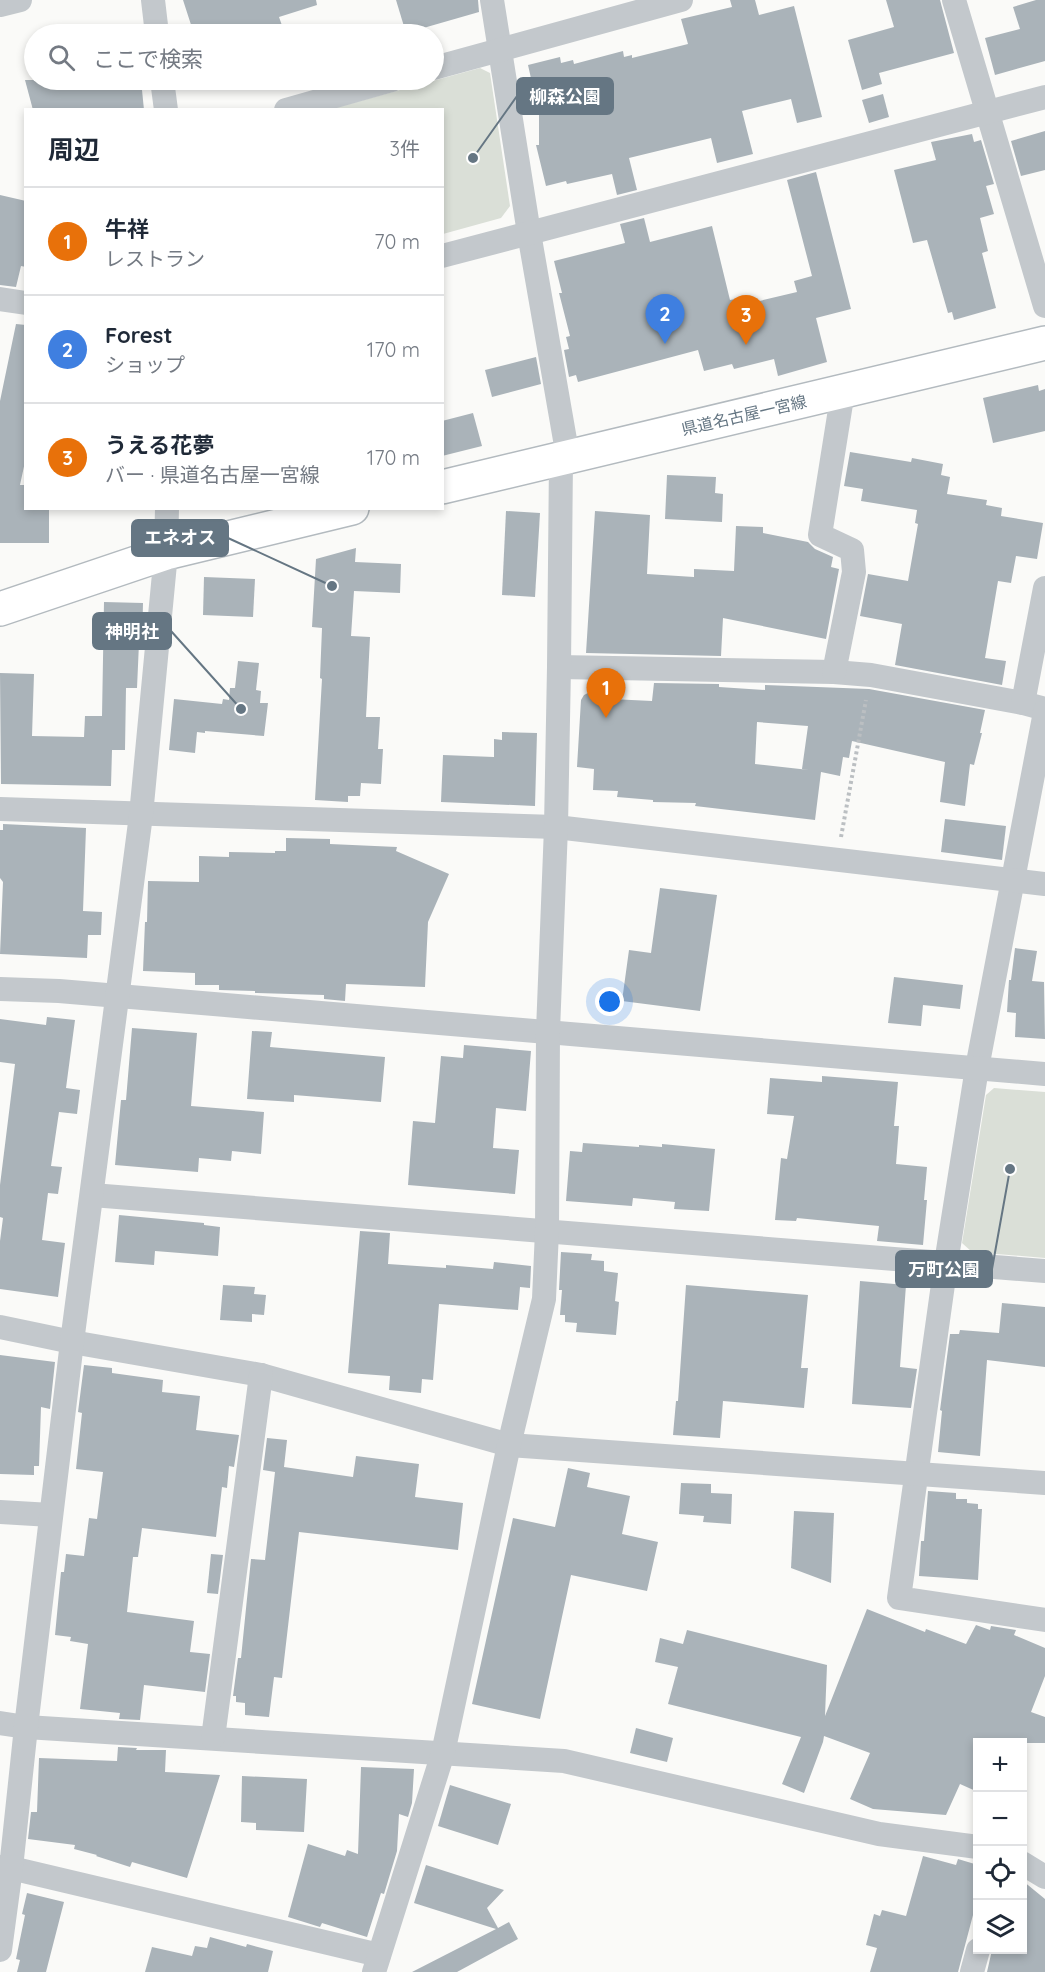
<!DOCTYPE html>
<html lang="ja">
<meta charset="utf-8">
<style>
:root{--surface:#fff;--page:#f6f6f7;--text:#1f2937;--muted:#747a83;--line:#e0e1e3;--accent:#2563eb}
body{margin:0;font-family:Quicksand,"Noto Sans JP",sans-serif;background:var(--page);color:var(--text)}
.controls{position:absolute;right:18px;bottom:18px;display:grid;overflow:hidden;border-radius:0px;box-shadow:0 3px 9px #0003}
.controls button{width:54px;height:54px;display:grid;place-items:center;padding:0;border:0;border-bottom:2px solid var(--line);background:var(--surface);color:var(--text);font:30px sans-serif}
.you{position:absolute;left:610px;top:1002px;width:21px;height:21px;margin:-15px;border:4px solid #fff;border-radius:50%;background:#1a73e8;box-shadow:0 0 0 9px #1a73e833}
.badge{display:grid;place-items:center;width:39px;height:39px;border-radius:50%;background:var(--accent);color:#fff;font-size:20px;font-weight:700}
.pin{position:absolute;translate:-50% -50px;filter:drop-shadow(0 2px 3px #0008)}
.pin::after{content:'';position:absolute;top:32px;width:21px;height:18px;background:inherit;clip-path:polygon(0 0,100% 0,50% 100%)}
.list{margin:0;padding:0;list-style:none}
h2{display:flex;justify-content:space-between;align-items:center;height:78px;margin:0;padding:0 24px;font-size:26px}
h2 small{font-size:20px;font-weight:400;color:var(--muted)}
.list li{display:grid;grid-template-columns:39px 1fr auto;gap:18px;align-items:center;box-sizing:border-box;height:108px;padding:0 24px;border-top:2px solid var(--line)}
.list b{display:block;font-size:22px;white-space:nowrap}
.list p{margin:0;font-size:20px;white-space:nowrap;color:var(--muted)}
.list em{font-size:20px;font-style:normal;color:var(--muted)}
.icon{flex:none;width:33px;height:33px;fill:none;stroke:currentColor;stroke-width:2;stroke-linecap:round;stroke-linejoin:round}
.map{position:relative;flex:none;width:1045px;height:1972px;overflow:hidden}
.search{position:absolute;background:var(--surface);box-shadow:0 3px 9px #0003;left:24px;top:24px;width:420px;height:66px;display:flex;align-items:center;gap:15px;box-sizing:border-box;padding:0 21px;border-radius:33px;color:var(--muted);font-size:22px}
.panel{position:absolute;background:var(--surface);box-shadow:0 3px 9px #0003;left:24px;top:108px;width:420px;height:402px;border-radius:0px}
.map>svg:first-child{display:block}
</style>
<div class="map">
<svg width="1045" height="1972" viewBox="0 0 1045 1972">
<rect width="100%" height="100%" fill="#fafaf8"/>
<!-- green -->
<g fill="#dadfd7">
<path d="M 480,68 L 490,73 L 510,206 L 501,218 L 443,234 L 442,110 L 327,110 Z"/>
<path d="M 994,1088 L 1045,1092 L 1045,1258 L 972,1252 L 962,1243 L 986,1095 Z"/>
</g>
<!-- building -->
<g fill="#aab3b9" fill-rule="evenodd">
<path d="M 183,0 L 316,0 L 317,5 L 279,17 L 285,34 L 194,34 Z"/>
<path d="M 396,0 L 478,0 L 479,12 L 406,33 Z"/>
<path d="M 730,0 L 755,0 L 759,15 L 794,6 L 822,117 L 797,123 L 791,99 L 742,111 L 753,154 L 717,163 L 711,138 L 629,158 L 637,190 L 617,195 L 612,174 L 567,184 L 566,181 L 546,186 L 536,145 L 539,145 L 539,114 L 528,65 L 560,57 L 561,63 L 573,60 L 574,64 L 623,51 L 624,57 L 632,55 L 632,58 L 688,44 L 681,19 L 732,7 Z"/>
<path d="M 886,0 L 940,0 L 954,53 L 879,73 L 882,84 L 862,90 L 848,40 L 894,27 Z"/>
<path d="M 1036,0 L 1045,0 L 1045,61 L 995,75 L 985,38 L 1020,29 L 1013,7 Z"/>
<path d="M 25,80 L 141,80 L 144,110 L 33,110 Z"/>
<path d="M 883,94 L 889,117 L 869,123 L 862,100 Z"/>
<path d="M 1045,131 L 1045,170 L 1021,176 L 1011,141 Z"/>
<path d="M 972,134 L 974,142 L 981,140 L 994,184 L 986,186 L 994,214 L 980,218 L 988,251 L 982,253 L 996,308 L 954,320 L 952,312 L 948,313 L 927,240 L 913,243 L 894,170 L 936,160 L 931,142 Z"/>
<path d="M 816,172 L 851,309 L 816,318 L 827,362 L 778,376 L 774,359 L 734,369 L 732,364 L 704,371 L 698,350 L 578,382 L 576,375 L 569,377 L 564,350 L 569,349 L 566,337 L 570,336 L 559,293 L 562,293 L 554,261 L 625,243 L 620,224 L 644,218 L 650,242 L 712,226 L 730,300 L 750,296 L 751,303 L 797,292 L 794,281 L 812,276 L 787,180 Z"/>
<path d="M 0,195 L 26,201 L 26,267 L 21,266 L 16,287 L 0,285 Z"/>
<path d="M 16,324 L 26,325 L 26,457 L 20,485 L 26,485 L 26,508 L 49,508 L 49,543 L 0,543 L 0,401 Z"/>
<path d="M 536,357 L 541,384 L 492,397 L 485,370 Z"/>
<path d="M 1038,385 L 1039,391 L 1045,389 L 1045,431 L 993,443 L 983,398 Z"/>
<path d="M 473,413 L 482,446 L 442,456 L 442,421 Z"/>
<path d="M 850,452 L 911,462 L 912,458 L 943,464 L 941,475 L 950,477 L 947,494 L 987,500 L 986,505 L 1002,508 L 1001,516 L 1043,523 L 1037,559 L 1016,556 L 1011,583 L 998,581 L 985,658 L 1006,661 L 1002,685 L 895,665 L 902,624 L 860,616 L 868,574 L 908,581 L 918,524 L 915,523 L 917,510 L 861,501 L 863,489 L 844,486 Z"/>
<path d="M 667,475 L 716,477 L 715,493 L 723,494 L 722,522 L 665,519 Z"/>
<path d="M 506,511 L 540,513 L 535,597 L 502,595 Z"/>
<path d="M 595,511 L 650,515 L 647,574 L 694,577 L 694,569 L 734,571 L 736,526 L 763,527 L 763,533 L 808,542 L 815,549 L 833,557 L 831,567 L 839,569 L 826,639 L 723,618 L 721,656 L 586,653 Z"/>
<path d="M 356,548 L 355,562 L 401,564 L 400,593 L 354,591 L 351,636 L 370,637 L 366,717 L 380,717 L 378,749 L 383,749 L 381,784 L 361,783 L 360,796 L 348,796 L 348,802 L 315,800 L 322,679 L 320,678 L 322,628 L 312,627 L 316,559 Z"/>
<path d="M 204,577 L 255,579 L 253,617 L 203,615 Z"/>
<path d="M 104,602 L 143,603 L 142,643 L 139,643 L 137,688 L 126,688 L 125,750 L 112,750 L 111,786 L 1,784 L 0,673 L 34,674 L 32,736 L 84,737 L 85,716 L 102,716 Z"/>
<path d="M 238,661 L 259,663 L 256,690 L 261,691 L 260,703 L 268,703 L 264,736 L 205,731 L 205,733 L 197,732 L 195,753 L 169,750 L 174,699 L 222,704 L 223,699 L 229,700 L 230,688 L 235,688 Z"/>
<path d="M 654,683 L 719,684 L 719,687 L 765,690 L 765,685 L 869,689 L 985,710 L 980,733 L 982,733 L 974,765 L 970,764 L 965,806 L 940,802 L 945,762 L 852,741 L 849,758 L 843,757 L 840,776 L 821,772 L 815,820 L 695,806 L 696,803 L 653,802 L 653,800 L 617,797 L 618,791 L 593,790 L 594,769 L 577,767 L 581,700 L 584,695 L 594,690 L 611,699 L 652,701 ZM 757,722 L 808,726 L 802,769 L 809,770 L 755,764 Z"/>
<path d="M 502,732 L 537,733 L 535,806 L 441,802 L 443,755 L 494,757 L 494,739 L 502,740 Z"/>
<path d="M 945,819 L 1006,826 L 1002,860 L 941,852 Z"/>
<path d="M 3,824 L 86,828 L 83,911 L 102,912 L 101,935 L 88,935 L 87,958 L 0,954 L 3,882 L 0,878 L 0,830 L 3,830 Z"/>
<path d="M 286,838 L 330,839 L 330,844 L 397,847 L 396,851 L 449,874 L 428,922 L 425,987 L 346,984 L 345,1001 L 324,999 L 324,995 L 257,993 L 255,993 L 255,991 L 219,990 L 219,985 L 195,985 L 195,973 L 143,971 L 145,922 L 147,922 L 148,881 L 199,882 L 199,856 L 229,857 L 229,852 L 275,853 L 275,851 L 286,851 Z"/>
<path d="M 660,888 L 717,895 L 700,1011 L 622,1001 L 629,950 L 651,953 Z"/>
<path d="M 1015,948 L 1037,951 L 1032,981 L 1044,982 L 1045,1039 L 1015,1037 L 1016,1013 L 1007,1012 L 1009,980 L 1011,980 Z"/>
<path d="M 894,977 L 963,985 L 960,1009 L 923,1005 L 921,1026 L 888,1023 Z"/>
<path d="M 47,1017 L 75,1020 L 66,1088 L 80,1090 L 77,1114 L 59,1112 L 51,1166 L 62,1167 L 58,1194 L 48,1193 L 42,1240 L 65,1243 L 58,1297 L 0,1289 L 0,1241 L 3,1218 L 0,1217 L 0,1185 L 15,1064 L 0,1062 L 0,1019 L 46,1025 Z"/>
<path d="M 132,1028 L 197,1033 L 191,1106 L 264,1112 L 261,1154 L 232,1151 L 231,1161 L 199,1158 L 198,1172 L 115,1165 L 121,1100 L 126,1100 Z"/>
<path d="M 252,1031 L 272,1032 L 270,1047 L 385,1057 L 381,1102 L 294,1095 L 294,1102 L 247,1099 Z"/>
<path d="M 464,1045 L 531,1051 L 526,1111 L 496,1108 L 493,1148 L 519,1150 L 515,1194 L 408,1185 L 413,1121 L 435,1123 L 441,1056 L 463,1058 Z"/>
<path d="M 822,1076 L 898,1082 L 894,1126 L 899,1126 L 896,1164 L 927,1167 L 924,1200 L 927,1200 L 923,1245 L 877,1241 L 879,1226 L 797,1218 L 796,1221 L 775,1220 L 781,1158 L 787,1159 L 794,1116 L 767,1114 L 770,1078 L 822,1082 Z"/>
<path d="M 583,1143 L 639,1147 L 639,1145 L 662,1147 L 662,1144 L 715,1149 L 709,1211 L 674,1209 L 675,1202 L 633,1198 L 632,1206 L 566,1201 L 570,1151 L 582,1152 Z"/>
<path d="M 119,1215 L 204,1223 L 204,1225 L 220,1227 L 218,1256 L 155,1251 L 154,1265 L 115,1262 Z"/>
<path d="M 360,1231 L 390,1233 L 388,1264 L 446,1268 L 446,1265 L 493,1269 L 494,1262 L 531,1266 L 530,1288 L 520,1287 L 518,1310 L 439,1304 L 433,1380 L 422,1379 L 421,1393 L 389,1390 L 390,1376 L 348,1373 Z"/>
<path d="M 561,1252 L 592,1254 L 591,1260 L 604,1261 L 604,1271 L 618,1273 L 615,1301 L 619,1302 L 616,1335 L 576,1332 L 577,1323 L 565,1322 L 565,1315 L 560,1315 L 562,1290 L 559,1290 Z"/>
<path d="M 860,1281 L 906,1285 L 900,1367 L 917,1369 L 911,1408 L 852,1404 Z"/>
<path d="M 223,1285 L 255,1287 L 254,1294 L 266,1295 L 264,1315 L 252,1314 L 252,1322 L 220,1320 Z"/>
<path d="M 686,1285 L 808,1295 L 801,1368 L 808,1368 L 804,1408 L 723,1401 L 720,1438 L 673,1435 L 676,1401 L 678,1401 Z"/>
<path d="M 1002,1303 L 1045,1307 L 1045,1367 L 987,1360 L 980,1456 L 938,1452 L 942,1411 L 940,1410 L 950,1334 L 959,1334 L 960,1330 L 999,1333 Z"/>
<path d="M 0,1355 L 55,1362 L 50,1409 L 41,1407 L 39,1466 L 34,1466 L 34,1475 L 0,1474 Z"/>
<path d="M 84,1365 L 112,1368 L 112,1373 L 163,1380 L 162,1392 L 200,1396 L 196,1430 L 239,1435 L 234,1467 L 229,1466 L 227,1488 L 222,1487 L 216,1537 L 142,1528 L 138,1557 L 133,1557 L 127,1612 L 194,1621 L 190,1652 L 210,1654 L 205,1692 L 144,1685 L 140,1720 L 119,1719 L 120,1713 L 80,1709 L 88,1644 L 70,1641 L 71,1637 L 55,1635 L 61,1572 L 64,1572 L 66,1554 L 84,1556 L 89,1518 L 97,1519 L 103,1472 L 76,1469 L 82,1413 L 78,1412 Z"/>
<path d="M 267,1438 L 287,1440 L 284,1467 L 353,1477 L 356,1456 L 419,1464 L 415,1497 L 463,1503 L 458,1550 L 299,1532 L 282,1678 L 274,1677 L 269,1717 L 245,1715 L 245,1703 L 236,1702 L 236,1696 L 233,1696 L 238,1658 L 241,1658 L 251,1559 L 265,1560 L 275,1472 L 263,1470 Z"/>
<path d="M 568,1468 L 590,1473 L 587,1487 L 630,1496 L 622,1534 L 658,1542 L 647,1591 L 571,1575 L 540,1719 L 472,1704 L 513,1518 L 555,1527 Z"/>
<path d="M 681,1483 L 711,1484 L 711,1493 L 732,1494 L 731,1524 L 703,1522 L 704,1516 L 679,1514 Z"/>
<path d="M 928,1491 L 956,1493 L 956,1499 L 967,1499 L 967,1503 L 978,1504 L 978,1509 L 982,1509 L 978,1580 L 919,1576 L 921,1541 L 924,1541 Z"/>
<path d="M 794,1511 L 834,1513 L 831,1583 L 791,1568 Z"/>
<path d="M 211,1554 L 223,1555 L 218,1594 L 207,1593 Z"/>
<path d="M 867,1609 L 925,1632 L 926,1629 L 966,1644 L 976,1625 L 990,1630 L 991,1626 L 1016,1630 L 1014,1635 L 1045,1648 L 1045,1676 L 1031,1712 L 1045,1717 L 1045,1743 L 978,1743 L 978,1792 L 960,1784 L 946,1815 L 873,1809 L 850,1799 L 870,1753 L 824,1736 L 823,1742 L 804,1793 L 782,1784 L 801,1737 L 668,1704 L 678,1667 L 655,1662 L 660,1638 L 683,1644 L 687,1630 L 827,1665 L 825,1716 Z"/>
<path d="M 636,1728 L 673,1738 L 667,1762 L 630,1753 Z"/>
<path d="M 118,1747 L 137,1748 L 136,1750 L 166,1750 L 165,1772 L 220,1775 L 187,1878 L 132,1862 L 130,1867 L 96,1856 L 97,1855 L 74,1849 L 75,1845 L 28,1839 L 31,1812 L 37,1812 L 39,1758 L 117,1761 Z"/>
<path d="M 361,1767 L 414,1769 L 412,1803 L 408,1817 L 399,1814 L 397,1851 L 384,1894 L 381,1893 L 367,1937 L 322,1923 L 320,1927 L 288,1917 L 308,1844 L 345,1856 L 347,1850 L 358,1854 Z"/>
<path d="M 242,1776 L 307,1779 L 304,1832 L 256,1830 L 256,1823 L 241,1822 Z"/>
<path d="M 450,1785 L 511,1804 L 498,1845 L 438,1826 Z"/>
<path d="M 923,1856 L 956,1865 L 958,1859 L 978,1865 L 978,1896 L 958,1972 L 870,1972 L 877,1948 L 866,1945 L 874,1914 L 880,1916 L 882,1910 L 906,1916 Z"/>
<path d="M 426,1865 L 504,1890 L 487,1908 L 498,1928 L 509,1922 L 518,1939 L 457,1972 L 412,1972 L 496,1929 L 414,1903 Z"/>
<path d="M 1023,1881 L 1045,1899 L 1045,1972 L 987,1972 L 992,1950 L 1023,1950 Z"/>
<path d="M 27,1893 L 64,1902 L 46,1972 L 17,1972 L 20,1960 L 16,1959 L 25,1915 L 22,1914 Z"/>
<path d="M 210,1937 L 246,1947 L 247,1944 L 273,1951 L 268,1972 L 145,1972 L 152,1947 L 192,1956 L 195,1946 L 207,1948 Z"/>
</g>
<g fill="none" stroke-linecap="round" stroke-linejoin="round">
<defs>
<g id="secondary">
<path d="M 442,487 L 1045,343"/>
<path d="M 0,609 L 166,553 L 352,508"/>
</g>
</defs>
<!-- secondary casing -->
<use href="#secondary" stroke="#b3babf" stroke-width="36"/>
<!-- path -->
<path stroke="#bbbfc2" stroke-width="4" stroke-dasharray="3 3" stroke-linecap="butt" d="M 841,837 L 866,700"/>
<!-- street -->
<g stroke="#c3c8cc" stroke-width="24">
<path d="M 153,0 L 157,34"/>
<path d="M 492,0 L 529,233 L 568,457"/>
<path d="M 954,0 L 1045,306"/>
<path d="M 0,5 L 20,0"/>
<path d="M 434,68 L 681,0"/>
<path d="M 162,80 L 166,110"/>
<path d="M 286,110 L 392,80"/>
<path d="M 442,256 L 1045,97"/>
<path d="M 0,299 L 26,303"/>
<path d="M 559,667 L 834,672 L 871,675 L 1023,703 L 1045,709"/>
<path d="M 834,672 L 854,572 L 852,550 L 820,535 L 843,391"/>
<path d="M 1023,703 L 1045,588"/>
<path d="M 1045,712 L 977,1068 L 946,1263 L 899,1598 L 1045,1620"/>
<path d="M 0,809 L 556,827 L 1045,884"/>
<path d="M 0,989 L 59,991 L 1045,1074"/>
<path d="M 92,1195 L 1045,1271"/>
<path d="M 0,1327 L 72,1342 L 261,1375 L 509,1445 L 1045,1483"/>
<path d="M 0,1512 L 51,1515"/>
<path d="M 0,1723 L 26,1727 L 564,1761 L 879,1834 L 978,1847"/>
<path d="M 213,1738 L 261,1375"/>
<path d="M 1022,1863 L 1045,1877"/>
<path d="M 0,1867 L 11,1868 L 379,1955"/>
<path d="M 0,1950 L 11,1868 L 26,1727 L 72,1342 L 141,815 L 166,553 L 167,508"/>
<path d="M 374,1972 L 443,1753 L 509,1445 L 544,1299 L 547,1231 L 548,1031 L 556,827 L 559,667 L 561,459"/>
<path d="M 972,1972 L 978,1950"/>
</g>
<!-- secondary -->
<use href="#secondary" stroke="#fff" stroke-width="33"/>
</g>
<g text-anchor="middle" stroke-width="6" stroke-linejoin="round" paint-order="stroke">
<!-- street labels -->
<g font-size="16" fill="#657683" stroke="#fff">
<text transform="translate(744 415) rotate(-13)" y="6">県道名古屋一宮線</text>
</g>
</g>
<!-- callouts -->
<path fill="none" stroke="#657683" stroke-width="2" d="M473 158L517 96M332 586L228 538M241 709L171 631M1010 1169L992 1269"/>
<g fill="#657683" stroke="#fff" stroke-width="2">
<circle cx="473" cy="158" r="6"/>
<circle cx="332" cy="586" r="6"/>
<circle cx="241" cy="709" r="6"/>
<circle cx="1010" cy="1169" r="6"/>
</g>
<g fill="#657683" stroke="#657683" stroke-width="2">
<rect x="517" y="78" width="96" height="36" rx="6"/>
<rect x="132" y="520" width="96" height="36" rx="6"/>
<rect x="93" y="613" width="78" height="36" rx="6"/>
<rect x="896" y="1251" width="96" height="36" rx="6"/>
</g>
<g font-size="18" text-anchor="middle" font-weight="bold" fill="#fff">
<text x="565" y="103">柳森公園</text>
<text x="180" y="544">エネオス</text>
<text x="132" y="638">神明社</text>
<text x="944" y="1276">万町公園</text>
</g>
</svg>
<div class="controls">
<button>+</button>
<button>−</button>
<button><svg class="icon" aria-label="locate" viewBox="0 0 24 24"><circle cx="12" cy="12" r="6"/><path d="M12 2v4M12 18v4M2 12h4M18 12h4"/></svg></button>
<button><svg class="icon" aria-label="layers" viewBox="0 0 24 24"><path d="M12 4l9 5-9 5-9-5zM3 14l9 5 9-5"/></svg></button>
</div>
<div class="you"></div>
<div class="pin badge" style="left:606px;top:718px;background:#e8710a">1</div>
<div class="pin badge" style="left:665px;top:344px;background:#3f7fe0">2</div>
<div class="pin badge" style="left:746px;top:345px;background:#e8710a">3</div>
<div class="search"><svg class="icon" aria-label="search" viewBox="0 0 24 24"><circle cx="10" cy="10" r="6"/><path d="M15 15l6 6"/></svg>ここで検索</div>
<section class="panel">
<h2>周辺<small>3件</small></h2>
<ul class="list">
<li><span class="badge" style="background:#e8710a">1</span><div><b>牛祥</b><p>レストラン</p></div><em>70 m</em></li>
<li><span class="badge" style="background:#3f7fe0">2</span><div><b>Forest</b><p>ショップ</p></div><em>170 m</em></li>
<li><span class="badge" style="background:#e8710a">3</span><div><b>うえる花夢</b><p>バー · 県道名古屋一宮線</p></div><em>170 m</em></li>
</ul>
</section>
</div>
